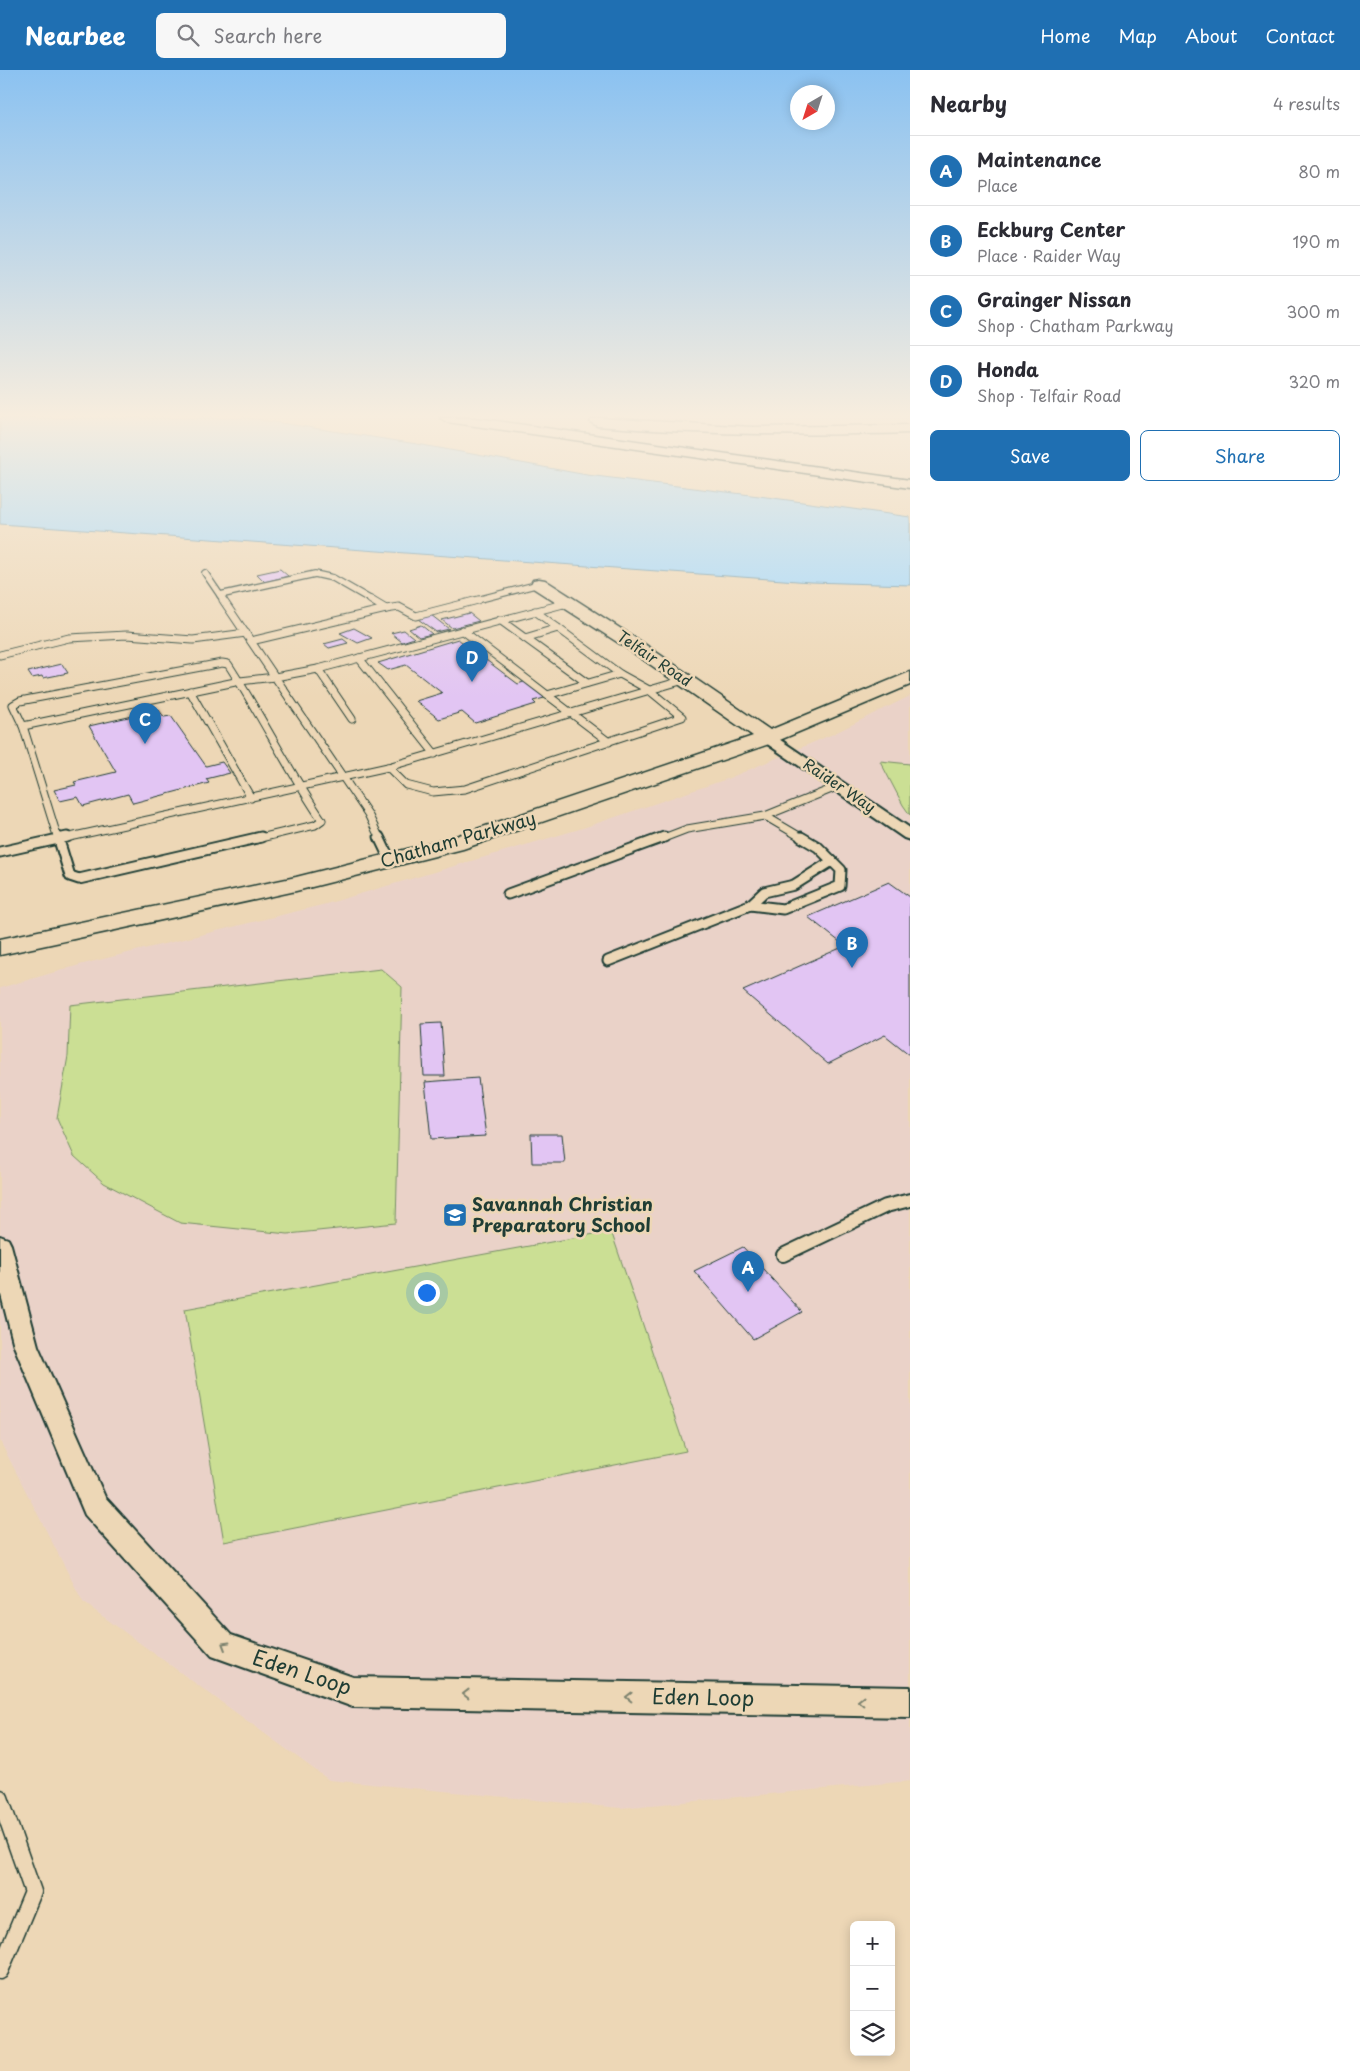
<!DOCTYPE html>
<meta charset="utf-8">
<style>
:root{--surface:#fff;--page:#f7f7f7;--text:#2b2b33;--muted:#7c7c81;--line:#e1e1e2;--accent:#1f6fb2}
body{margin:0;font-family:"Playpen Sans",sans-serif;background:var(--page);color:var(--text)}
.controls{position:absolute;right:15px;bottom:15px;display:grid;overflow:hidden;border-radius:8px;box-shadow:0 2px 12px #0003}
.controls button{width:45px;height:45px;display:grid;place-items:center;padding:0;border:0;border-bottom:1px solid var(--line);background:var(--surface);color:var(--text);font:25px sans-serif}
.compass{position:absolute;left:790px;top:15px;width:45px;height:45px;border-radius:50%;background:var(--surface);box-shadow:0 2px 12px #0003;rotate:219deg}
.you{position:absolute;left:426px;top:1222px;width:18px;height:18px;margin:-12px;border:4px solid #fff;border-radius:50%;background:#1a73e8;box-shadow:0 0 0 8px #1a73e833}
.badge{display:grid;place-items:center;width:32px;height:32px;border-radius:50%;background:var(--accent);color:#fff;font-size:16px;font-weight:700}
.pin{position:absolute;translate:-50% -41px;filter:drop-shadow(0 1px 2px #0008)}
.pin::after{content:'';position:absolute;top:26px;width:18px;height:15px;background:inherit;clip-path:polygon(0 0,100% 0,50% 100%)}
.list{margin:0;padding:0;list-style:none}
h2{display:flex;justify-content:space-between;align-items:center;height:65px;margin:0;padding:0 20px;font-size:21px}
h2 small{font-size:16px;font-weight:400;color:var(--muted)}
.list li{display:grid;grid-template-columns:32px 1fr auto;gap:15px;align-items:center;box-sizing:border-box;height:70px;padding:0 20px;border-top:1px solid var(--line)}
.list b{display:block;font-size:19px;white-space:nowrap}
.list p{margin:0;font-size:16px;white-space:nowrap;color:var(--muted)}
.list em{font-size:16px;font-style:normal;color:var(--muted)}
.actions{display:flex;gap:10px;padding:15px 20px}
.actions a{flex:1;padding:11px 0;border:1px solid var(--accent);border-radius:8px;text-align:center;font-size:18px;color:var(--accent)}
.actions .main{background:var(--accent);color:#fff}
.icon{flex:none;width:28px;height:28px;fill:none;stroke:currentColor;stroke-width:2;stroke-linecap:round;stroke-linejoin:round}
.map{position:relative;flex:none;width:910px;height:2001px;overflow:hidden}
header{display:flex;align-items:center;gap:30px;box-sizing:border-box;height:70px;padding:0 25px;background:var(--accent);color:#fff}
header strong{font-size:24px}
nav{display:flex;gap:28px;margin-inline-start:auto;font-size:18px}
.search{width:350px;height:45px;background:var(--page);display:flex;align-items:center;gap:12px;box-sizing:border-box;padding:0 18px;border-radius:8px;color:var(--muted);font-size:19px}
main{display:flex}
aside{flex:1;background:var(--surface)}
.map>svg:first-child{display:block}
</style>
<header>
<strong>Nearbee</strong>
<div class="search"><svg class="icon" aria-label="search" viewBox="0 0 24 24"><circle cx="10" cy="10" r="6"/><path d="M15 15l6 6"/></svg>Search here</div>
<nav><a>Home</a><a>Map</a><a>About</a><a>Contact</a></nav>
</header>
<main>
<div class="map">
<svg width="910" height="2001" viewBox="0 0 910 2001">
<rect width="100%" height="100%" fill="#edd7b6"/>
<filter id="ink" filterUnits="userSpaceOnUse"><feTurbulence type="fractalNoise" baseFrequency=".02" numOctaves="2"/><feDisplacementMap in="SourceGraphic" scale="10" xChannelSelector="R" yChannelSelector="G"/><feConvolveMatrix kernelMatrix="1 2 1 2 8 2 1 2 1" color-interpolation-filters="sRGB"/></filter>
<g filter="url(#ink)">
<!-- built -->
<path fill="#ead2c8" d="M 910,626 L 910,1711 L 620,1738 L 329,1710 L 83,1532 L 0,1371 L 0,918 L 83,894 L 326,834 L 583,758 L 727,709 L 833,664 Z"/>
<!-- green -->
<g fill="#cbdf94" stroke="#758e64">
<path d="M 880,691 L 910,694 L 910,745 L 903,735 Z"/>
<path d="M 381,899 L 402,917 L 396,1153 L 288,1164 L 180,1153 L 104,1113 L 74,1086 L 57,1048 L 68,986 L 70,935 Z"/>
<path d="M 611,1161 L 686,1381 L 224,1472 L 185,1239 Z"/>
</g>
<!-- water -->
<path fill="#9fd8ff" stroke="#6c9aae" d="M 0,348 L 248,348 L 417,374 L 587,405 L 759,426 L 910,447 L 910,515 L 811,512 L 0,454 Z"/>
<!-- building -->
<g fill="#e2c5f3" stroke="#1f3d34">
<path d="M 280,499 L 288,506 L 265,512 L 257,504 Z"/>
<path d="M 469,543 L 479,551 L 452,558 L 442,550 Z"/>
<path d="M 431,545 L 449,559 L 436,562 L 418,549 Z"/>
<path d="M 421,555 L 432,564 L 419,567 L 409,559 Z"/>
<path d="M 354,558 L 372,568 L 358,573 L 340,563 Z"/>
<path d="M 404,560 L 414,568 L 402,572 L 391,563 Z"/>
<path d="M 343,569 L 348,573 L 329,578 L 324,574 Z"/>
<path d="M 458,569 L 518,614 L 526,611 L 548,627 L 533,631 L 536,634 L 475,653 L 462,642 L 439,649 L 416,631 L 442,623 L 406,595 L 388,600 L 378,593 Z"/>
<path d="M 62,594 L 68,603 L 43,608 L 42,606 L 32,608 L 28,602 Z"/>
<path d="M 159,640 L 164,647 L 171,646 L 206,696 L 222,692 L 230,703 L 206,709 L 209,713 L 133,733 L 128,724 L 83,736 L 78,727 L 60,731 L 54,720 L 76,715 L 74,712 L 116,702 L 89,656 Z"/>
<path d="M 889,812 L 910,827 L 910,985 L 885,965 L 828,994 L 743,921 L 845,876 L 808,847 Z"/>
<path d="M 441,953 L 445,1006 L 424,1006 L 421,954 Z"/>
<path d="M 478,1008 L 486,1066 L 431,1069 L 425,1012 Z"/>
<path d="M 531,1064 L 562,1064 L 565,1093 L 532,1093 Z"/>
<path d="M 743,1177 L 802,1242 L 753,1269 L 694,1201 Z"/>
</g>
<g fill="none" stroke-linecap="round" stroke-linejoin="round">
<defs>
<g id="lane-far4">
<path d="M 205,503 L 224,531"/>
<path d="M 220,525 L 315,504 L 333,508 L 373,531"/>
<path d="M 473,531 L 539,514"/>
</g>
<g id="lane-far3">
<path d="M 371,530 L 386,539 L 399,537 L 416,546 L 478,530"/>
<path d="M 500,550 L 587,613"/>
<path d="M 462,560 L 609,672"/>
<path d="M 525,568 L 558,558"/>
<path d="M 251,571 L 386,539"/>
<path d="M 0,585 L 69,568 L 127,565 L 193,570 L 246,563"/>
<path d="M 359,588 L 435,684"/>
<path d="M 318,599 L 352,649"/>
<path d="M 190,621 L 251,728"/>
<path d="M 547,625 L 620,604"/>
<path d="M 23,656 L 240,611 L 275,607 L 223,530"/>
<path d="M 388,697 L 406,715 L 433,722 L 465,719 L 682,647 L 649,620 L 620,604 L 535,541"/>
<path d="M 765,746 L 804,769"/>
<path d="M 58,769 L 23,656 L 13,635 L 20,631 L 222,593 L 228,594 C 261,645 288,700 322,750 L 315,755 L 256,769"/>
<path d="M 61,769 L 388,697 L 684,610"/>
<path d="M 380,769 L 368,744 L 275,607 L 318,599 L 567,533"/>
<path d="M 661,769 L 687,759 L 765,746 L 839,716"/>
</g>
<g id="lane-far2">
<path d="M 58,767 L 70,806 L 79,809 L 261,767"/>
<path d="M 379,767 L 390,790"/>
<path d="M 0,782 L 67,767"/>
<path d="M 508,824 L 664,767"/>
<path d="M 750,835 L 764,822 L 794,815 L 832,791"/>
<path d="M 608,891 L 750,835 L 783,839 L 840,816 L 841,800 L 818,777 L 801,767"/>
</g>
<path id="lane-far1" d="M 783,1185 L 886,1136 L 910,1130"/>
<path id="lane" d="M 0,1728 L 33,1822 L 0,1901"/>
<g id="street">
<path d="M 768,664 L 773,665 L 910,758 L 910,770 L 904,768 L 763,671 L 761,668 Z"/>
<path d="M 0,1166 L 8,1169 L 11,1175 L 38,1276 L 105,1427 L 231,1565 L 353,1607 L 910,1617 L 910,1647 L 353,1637 L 212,1586 L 85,1445 L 14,1276 L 0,1221 Z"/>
</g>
<path id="secondary" d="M 539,509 L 545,510 L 640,571 L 770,660 L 910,602 L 910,615 L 775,672 L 463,779 L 296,821 L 0,885 L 0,869 L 296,807 L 447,769 L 753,666 L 628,579 L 533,518 L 531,514 L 533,510 Z"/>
<g id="highway">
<path d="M 440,348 L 476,348 L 910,410 L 910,418 L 447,352 Z"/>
<path d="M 599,348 L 753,357 L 910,355 L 910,363 C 805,366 701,365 597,356 L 590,352 L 592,349 Z"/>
</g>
</defs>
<!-- lane-far4 casing -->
<use href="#lane-far4" stroke="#1f3d34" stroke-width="8"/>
<!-- lane-far3 casing -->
<use href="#lane-far3" stroke="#1f3d34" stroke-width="9"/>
<!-- lane-far2 casing -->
<use href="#lane-far2" stroke="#1f3d34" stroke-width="13"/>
<!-- lane-far1 casing -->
<use href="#lane-far1" stroke="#1f3d34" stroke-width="16"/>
<!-- lane casing -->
<use href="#lane" stroke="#1f3d34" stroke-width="19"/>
<!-- street casing -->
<use href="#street" stroke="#1f3d34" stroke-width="4"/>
<!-- secondary casing -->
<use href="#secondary" stroke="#1f3d34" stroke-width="3"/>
<!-- highway casing -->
<use href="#highway" stroke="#1f3d34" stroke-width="3"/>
<!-- lane-far4 -->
<use href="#lane-far4" stroke="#edd7b6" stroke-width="5.5"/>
<!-- lane-far3 -->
<use href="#lane-far3" stroke="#edd7b6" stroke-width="7"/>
<!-- lane-far2 -->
<use href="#lane-far2" stroke="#edd7b6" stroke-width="9"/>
<!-- lane-far1 -->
<use href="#lane-far1" stroke="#edd7b6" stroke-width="12"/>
<!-- lane -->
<use href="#lane" stroke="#edd7b6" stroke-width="16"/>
<!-- street -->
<use href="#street" fill="#edd7b6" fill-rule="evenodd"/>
<!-- secondary -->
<use href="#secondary" fill="#edd7b6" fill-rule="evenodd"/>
<!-- highway -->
<use href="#highway" fill="#edd7b6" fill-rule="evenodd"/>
</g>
<!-- one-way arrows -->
<defs><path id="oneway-chevron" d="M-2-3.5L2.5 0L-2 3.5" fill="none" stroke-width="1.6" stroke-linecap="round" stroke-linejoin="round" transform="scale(1.25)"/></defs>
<g stroke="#7c826e">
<use href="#oneway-chevron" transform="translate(225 1575) rotate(-149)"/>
<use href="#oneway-chevron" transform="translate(466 1624) rotate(-179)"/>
<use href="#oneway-chevron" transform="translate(629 1627) rotate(-179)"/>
<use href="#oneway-chevron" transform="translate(861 1631) rotate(-179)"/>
</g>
</g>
<!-- sky -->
<linearGradient id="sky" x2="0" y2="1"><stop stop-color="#8bc2f1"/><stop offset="0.55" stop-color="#f7edde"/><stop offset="1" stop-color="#f7edde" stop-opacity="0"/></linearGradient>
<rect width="910" height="628" fill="url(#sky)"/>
<!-- icons -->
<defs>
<symbol id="school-square" viewBox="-11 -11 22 22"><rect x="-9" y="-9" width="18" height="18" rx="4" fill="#1f6fb2" stroke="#edd7b6"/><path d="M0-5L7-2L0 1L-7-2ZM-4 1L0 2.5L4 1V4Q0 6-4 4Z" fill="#fff"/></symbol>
</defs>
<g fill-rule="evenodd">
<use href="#school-square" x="441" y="1131" width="28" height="28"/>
</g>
<g text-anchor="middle" stroke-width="5" stroke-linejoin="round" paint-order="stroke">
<!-- far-street labels -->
<g font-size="15" fill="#1f3d34" stroke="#edd7b6">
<text transform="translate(654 589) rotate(34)" y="5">Telfair Road</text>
<text transform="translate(839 716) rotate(34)" y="5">Raider Way</text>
</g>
<!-- street labels -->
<g font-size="18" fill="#1f3d34" stroke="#edd7b6">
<text transform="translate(458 770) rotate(-16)" y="6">Chatham Parkway</text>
</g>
<!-- poi labels -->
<g font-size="18" font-weight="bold" fill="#1f3d34" stroke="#edd7b6" text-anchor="start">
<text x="472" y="1141">Savannah Christian<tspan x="472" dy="21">Preparatory School</tspan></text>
</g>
<!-- near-street labels -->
<g font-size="21" fill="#1f3d34" stroke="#edd7b6">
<text transform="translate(302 1603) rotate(18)" y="7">Eden Loop</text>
<text transform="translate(703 1628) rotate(1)" y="7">Eden Loop</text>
</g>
</g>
</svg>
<div class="controls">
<button>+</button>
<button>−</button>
<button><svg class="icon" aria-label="layers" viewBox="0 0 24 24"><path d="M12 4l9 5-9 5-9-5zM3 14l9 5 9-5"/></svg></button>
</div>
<svg class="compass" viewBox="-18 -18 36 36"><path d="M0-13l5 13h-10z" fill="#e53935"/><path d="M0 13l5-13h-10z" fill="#7c7c81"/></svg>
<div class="you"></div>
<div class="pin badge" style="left:748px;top:1222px">A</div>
<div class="pin badge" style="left:852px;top:898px">B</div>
<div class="pin badge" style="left:145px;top:674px">C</div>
<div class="pin badge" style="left:472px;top:612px">D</div>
</div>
<aside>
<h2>Nearby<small>4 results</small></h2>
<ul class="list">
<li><span class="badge">A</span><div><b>Maintenance</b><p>Place</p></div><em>80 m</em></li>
<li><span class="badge">B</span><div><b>Eckburg Center</b><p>Place · Raider Way</p></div><em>190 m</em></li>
<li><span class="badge">C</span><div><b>Grainger Nissan</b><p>Shop · Chatham Parkway</p></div><em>300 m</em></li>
<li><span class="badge">D</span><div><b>Honda</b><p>Shop · Telfair Road</p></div><em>320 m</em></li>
</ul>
<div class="actions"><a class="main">Save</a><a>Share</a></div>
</aside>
</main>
